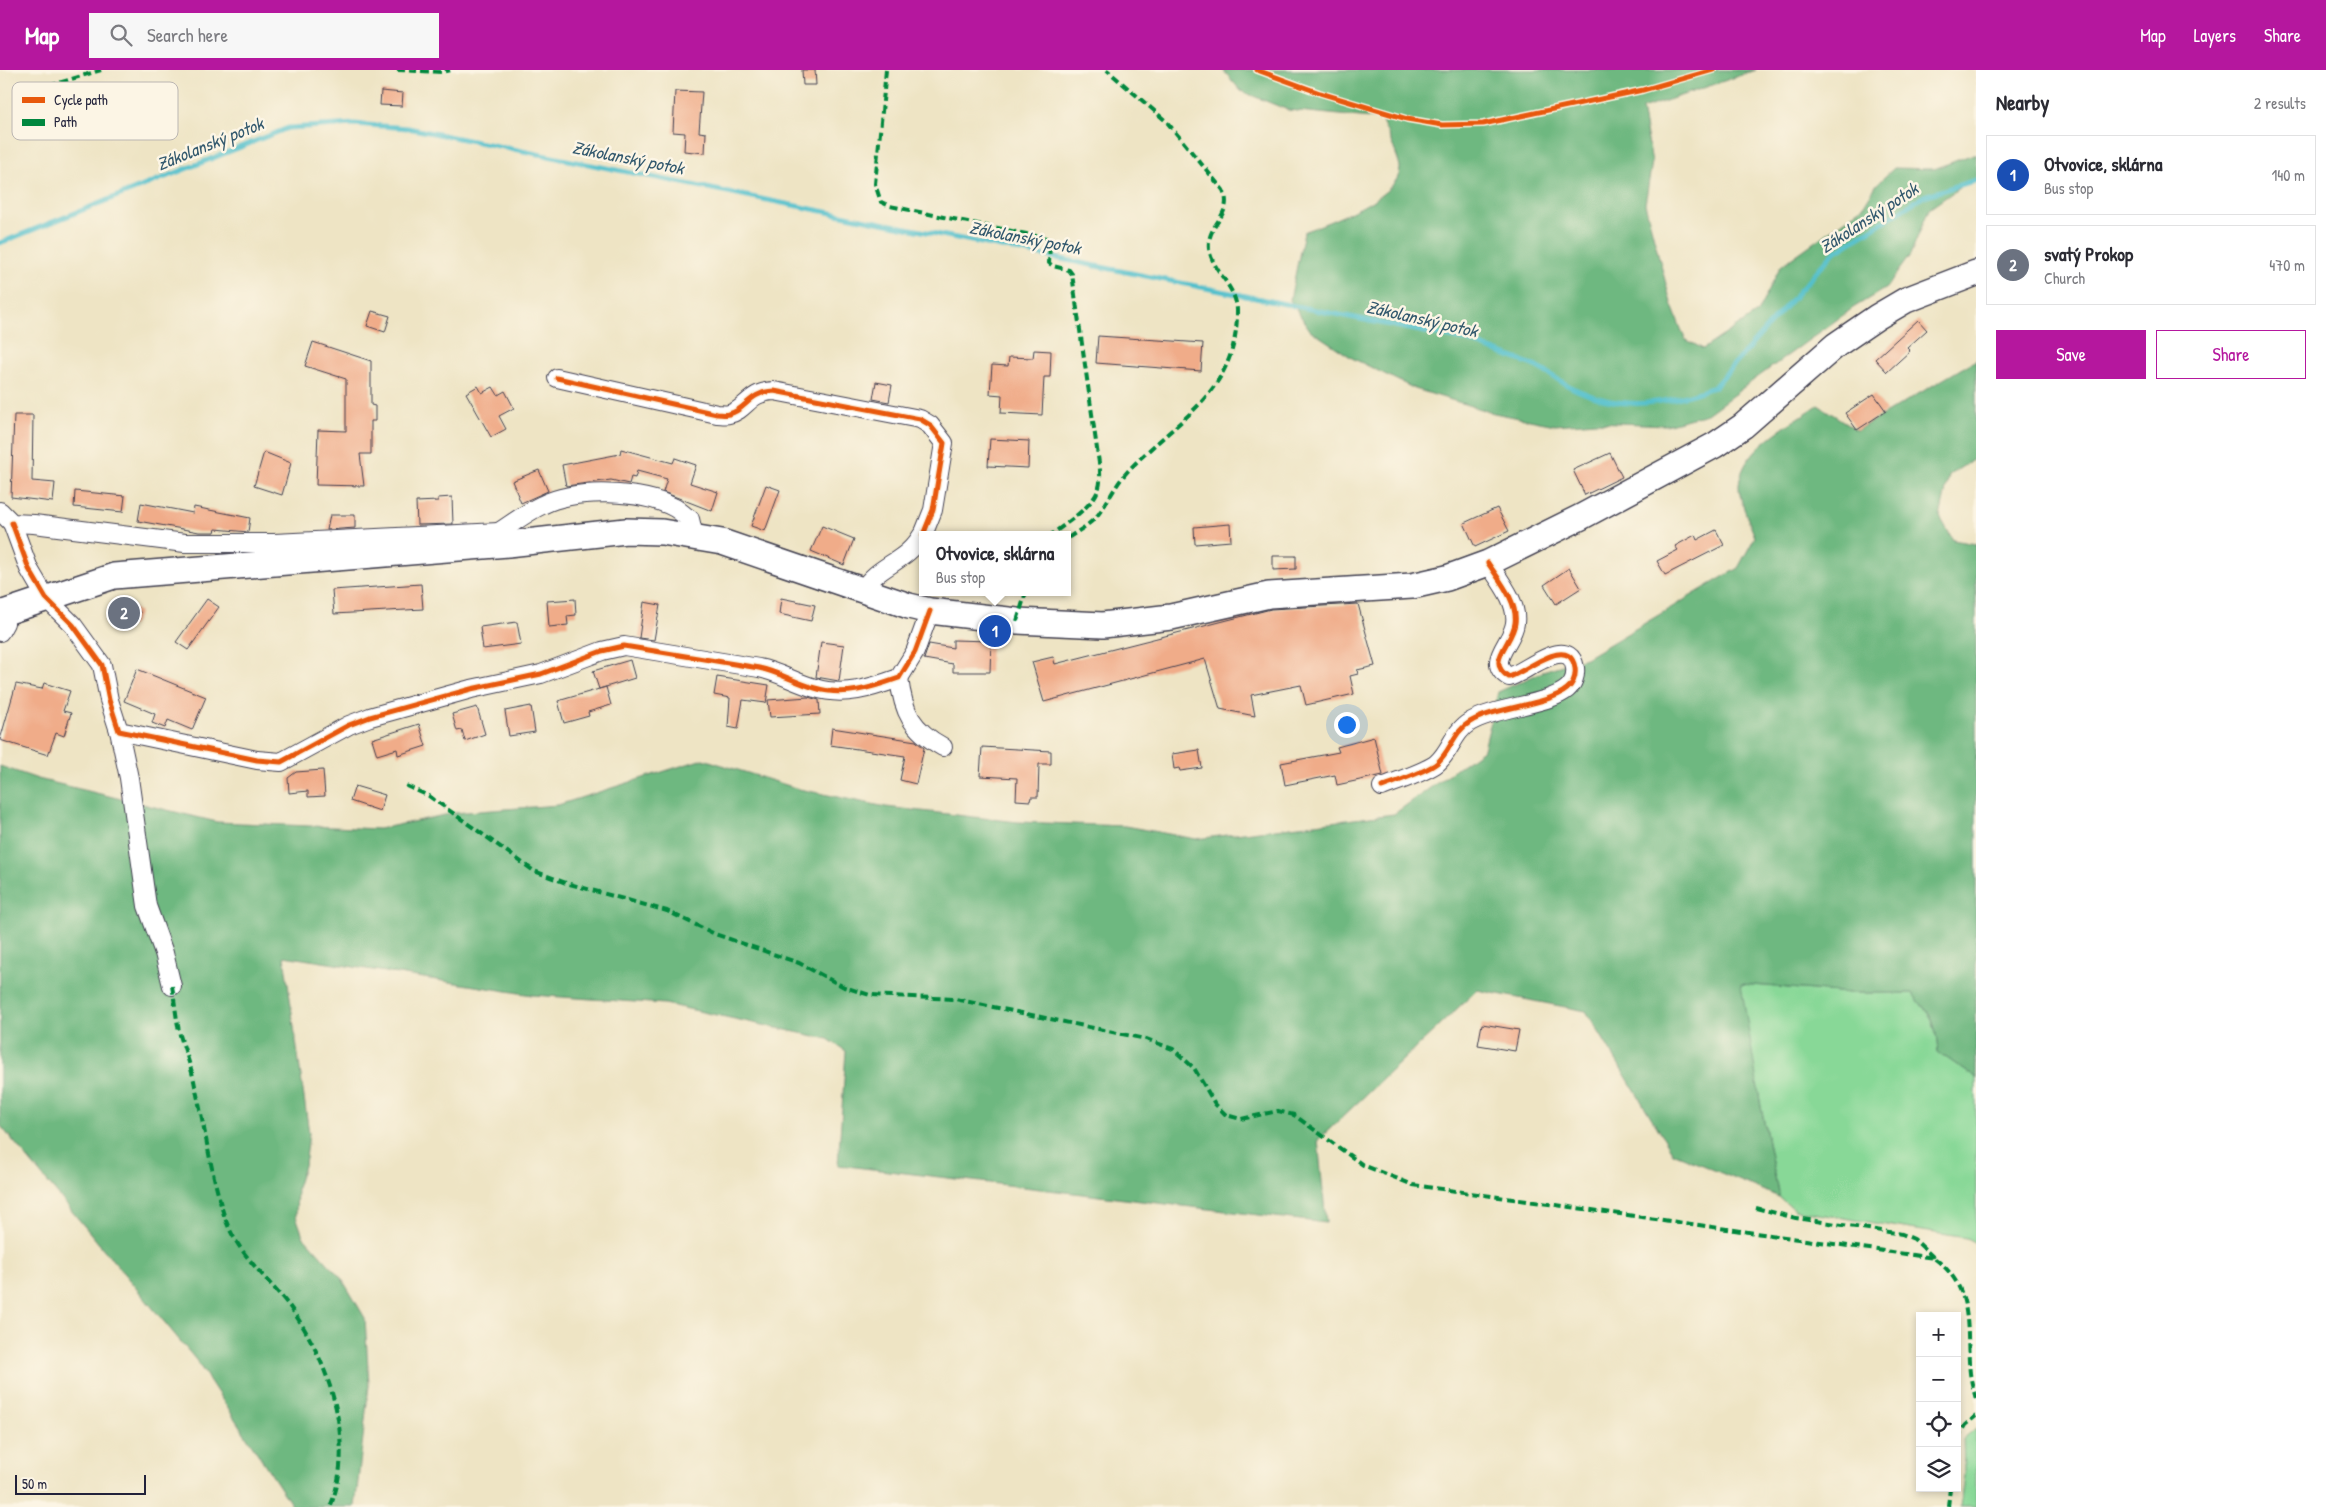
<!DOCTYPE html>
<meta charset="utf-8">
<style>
:root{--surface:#fff;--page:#f7f7f7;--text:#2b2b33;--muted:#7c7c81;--line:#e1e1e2;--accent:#b5179e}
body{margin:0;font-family:"Patrick Hand",sans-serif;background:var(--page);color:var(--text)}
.controls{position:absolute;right:15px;bottom:15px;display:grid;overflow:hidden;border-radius:0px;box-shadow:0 2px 8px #0003}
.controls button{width:45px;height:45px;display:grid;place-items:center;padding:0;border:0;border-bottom:1px solid var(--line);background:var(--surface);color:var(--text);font:25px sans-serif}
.scale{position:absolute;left:15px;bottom:12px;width:131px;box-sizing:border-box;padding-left:5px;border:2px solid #22223b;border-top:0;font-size:14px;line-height:18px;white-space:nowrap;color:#22223b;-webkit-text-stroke:4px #fcf5e5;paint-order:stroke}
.you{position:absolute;left:1346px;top:654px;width:18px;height:18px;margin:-12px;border:4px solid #fff;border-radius:50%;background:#1a73e8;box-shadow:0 0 0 8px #1a73e833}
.badge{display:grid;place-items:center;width:32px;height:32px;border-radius:50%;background:var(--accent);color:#fff;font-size:16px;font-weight:700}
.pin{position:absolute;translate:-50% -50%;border:2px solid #fff;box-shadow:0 1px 5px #0006}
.popup{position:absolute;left:919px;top:461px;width:152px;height:65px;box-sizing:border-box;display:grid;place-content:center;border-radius:0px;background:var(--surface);filter:drop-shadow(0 1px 4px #0005);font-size:16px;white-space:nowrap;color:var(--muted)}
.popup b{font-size:19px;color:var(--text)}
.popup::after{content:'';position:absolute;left:50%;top:100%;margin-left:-10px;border:10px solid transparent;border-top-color:var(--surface)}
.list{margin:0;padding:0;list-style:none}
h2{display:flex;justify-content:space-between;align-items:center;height:65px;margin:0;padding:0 20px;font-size:21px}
h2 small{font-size:16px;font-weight:400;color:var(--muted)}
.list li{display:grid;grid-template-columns:32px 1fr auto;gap:15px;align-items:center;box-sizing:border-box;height:80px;margin:0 10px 10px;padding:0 10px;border:1px solid var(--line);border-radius:0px}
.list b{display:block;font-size:19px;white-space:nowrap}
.list p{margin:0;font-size:16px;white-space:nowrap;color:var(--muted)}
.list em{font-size:16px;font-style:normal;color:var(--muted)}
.actions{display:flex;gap:10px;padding:15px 20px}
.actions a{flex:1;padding:11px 0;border:1px solid var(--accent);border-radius:0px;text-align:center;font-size:18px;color:var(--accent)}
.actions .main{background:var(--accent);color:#fff}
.icon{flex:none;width:28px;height:28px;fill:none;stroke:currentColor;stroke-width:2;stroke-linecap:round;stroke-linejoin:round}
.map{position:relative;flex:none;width:1976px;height:1437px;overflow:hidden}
header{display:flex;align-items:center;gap:30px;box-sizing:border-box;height:70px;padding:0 25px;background:var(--accent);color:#fff}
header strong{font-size:24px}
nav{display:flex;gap:28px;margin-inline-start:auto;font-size:18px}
.search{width:350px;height:45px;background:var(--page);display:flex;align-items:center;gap:12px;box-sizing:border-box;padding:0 18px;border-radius:0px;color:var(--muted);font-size:19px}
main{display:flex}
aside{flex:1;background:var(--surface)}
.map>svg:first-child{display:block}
</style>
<header>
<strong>Map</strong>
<div class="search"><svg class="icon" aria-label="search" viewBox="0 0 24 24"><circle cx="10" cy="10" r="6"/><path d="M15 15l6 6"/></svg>Search here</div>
<nav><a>Map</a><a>Layers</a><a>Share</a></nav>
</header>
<main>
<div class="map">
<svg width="1976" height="1437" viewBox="0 0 1976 1437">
<rect width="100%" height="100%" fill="#fcf5e5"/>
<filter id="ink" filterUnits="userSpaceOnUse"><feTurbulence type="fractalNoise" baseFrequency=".02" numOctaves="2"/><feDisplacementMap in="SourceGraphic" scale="10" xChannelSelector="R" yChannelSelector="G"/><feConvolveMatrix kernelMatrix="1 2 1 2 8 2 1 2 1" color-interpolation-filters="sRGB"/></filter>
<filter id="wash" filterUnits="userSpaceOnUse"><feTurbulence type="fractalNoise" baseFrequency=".0096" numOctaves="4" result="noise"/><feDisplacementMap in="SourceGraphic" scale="20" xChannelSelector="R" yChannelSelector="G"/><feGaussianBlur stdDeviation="1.12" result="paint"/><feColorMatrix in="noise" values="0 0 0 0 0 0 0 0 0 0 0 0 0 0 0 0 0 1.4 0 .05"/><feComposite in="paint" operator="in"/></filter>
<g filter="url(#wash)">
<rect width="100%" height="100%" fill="#eee4c4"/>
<!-- green -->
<g fill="#88d897" stroke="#557d69">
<path d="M 1740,914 L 1850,923 L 1912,923 C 1932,948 1935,949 1938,982 L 1976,1008 L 1976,1173 L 1966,1168 L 1794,1140 L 1779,1127 L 1761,1037 Z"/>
<path d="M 1976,1358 L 1976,1437 L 1960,1437 L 1964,1405 L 1963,1369 Z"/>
</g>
<!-- forest -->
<g fill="#6eb880" stroke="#486d5e">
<path d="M 1223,0 L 1756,0 L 1642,39 L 1652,92 L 1645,134 L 1671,233 L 1685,269 L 1703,279 L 1757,243 L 1781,196 L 1863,137 L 1877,114 L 1894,98 L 1934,99 L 1976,83 L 1976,109 L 1966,113 L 1929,139 L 1910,185 L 1886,218 L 1853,238 L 1707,344 L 1666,355 L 1596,352 L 1555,355 L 1494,343 L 1415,319 L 1352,288 L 1310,260 L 1290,230 L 1304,162 C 1327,152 1399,128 1400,99 C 1401,92 1385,58 1381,49 L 1288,40 L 1241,21 Z"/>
<path d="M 1976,290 L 1976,388 L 1949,405 L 1940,447 L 1953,470 L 1976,474 L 1976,1008 L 1938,982 C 1935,949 1933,948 1912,923 L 1850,923 L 1741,914 L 1761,1037 L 1779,1127 L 1673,1083 L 1586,941 L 1477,920 L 1318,1070 L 1326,1153 L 838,1095 L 846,981 L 828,969 L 665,934 L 532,925 L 284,886 L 309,1063 L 306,1089 L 297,1118 L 296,1146 L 303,1166 L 342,1209 L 365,1248 L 369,1315 L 355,1437 L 293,1437 L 196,1290 L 0,1055 L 0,696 L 38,709 L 217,752 L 379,759 L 454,743 L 558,735 L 703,689 L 799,719 L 886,737 L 1018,752 L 1125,756 L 1196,769 L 1394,744 L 1484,679 L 1498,622 L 1549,599 L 1586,588 L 1738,498 L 1755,467 C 1750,454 1738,427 1739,415 C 1742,377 1790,355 1818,335 L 1857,360 Z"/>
</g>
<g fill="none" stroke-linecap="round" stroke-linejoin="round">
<!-- stream -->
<path stroke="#53c0cc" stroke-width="5" d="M 0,173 L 288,58 L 354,54 L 408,58 L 1465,270 C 1489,279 1514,287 1537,297 C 1550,304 1563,314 1577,320 C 1624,342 1666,334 1714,317 L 1832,184 L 1924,126 L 1976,110"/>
</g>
<g id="blocks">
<!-- building -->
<g fill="#f0ac89">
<path d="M 802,0 L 815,0 L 816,15 L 803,15 Z"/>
<path d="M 381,21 L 403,23 L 402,36 L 380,35 Z"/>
<path d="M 675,21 L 702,22 L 699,62 L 706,63 L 705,83 L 684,81 L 685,63 L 673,62 Z"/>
<path d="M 137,35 L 158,36 L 155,60 L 133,58 Z"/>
<path d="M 372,241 L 390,246 L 385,262 L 367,256 Z"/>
<path d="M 1918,250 L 1927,260 L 1907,278 L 1910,281 L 1887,302 L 1875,289 Z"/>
<path d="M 1098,266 L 1203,273 L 1201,301 L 1096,293 Z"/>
<path d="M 313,272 L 371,291 L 371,335 L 375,336 L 375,351 L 371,351 L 371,384 L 360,384 L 364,416 L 316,415 L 318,360 L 346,361 L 346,309 L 305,296 Z"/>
<path d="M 1034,280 L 1051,281 L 1050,307 L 1044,307 L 1042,345 L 1001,343 L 1002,325 L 990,324 L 992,295 L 1008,296 L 1009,287 L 1033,288 Z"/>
<path d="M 876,312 L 892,315 L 889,332 L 873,329 Z"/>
<path d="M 478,316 L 482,323 L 493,317 L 498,325 L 505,321 L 514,338 L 499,346 L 506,359 L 491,367 L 466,323 Z"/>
<path d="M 1874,324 L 1886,341 L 1857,360 L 1845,343 Z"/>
<path d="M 14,345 L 33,345 L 32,411 L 55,413 L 53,432 L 11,427 Z"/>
<path d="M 990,369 L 1029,371 L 1028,398 L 988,396 Z"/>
<path d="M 621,379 L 673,393 L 675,388 L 696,395 L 690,413 L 718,422 L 712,441 L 663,422 L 667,409 L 637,401 L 635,408 L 631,407 L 629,414 L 611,410 L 566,416 L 562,395 L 620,384 Z"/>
<path d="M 264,382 L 291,393 L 282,425 L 254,416 Z"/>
<path d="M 1610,383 L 1622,407 L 1585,425 L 1573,400 Z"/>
<path d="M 539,400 L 548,421 L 521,433 L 512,411 Z"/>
<path d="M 766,415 L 780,420 L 765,461 L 751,456 Z"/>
<path d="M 75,421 L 125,426 L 123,442 L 74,437 Z"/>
<path d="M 452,427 L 453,454 L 417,455 L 416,432 L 438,431 L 438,428 Z"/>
<path d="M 141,433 L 193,443 L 194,437 L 250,448 L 248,462 L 216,459 L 215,462 L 199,462 L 138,451 Z"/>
<path d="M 1497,438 L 1509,461 L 1475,477 L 1464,453 Z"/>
<path d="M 330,445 L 355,445 L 355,458 L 327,460 Z"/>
<path d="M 1230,454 L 1231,471 L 1195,474 L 1194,457 Z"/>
<path d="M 822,456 L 854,469 L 844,495 L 811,481 Z"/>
<path d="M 1716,460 L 1724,475 L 1665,505 L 1657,491 L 1678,480 L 1675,476 L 1695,465 L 1697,470 Z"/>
<path d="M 1273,486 L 1296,486 L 1296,499 L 1273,500 Z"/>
<path d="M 1569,498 L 1581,518 L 1556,534 L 1544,515 Z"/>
<path d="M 421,514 L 423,539 L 334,544 L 332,520 Z"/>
<path d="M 781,528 L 815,535 L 811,551 L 779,544 Z"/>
<path d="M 115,529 L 140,542 L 133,556 L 108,543 Z"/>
<path d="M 207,529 L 219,537 L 188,580 L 176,572 Z"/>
<path d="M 575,529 L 576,545 L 567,546 L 568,555 L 549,557 L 547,531 Z"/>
<path d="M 644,532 L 660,535 L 654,570 L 639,568 Z"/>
<path d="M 1358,534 L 1375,596 L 1357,600 L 1358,604 L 1350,606 L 1354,624 L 1306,635 L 1301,615 L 1251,625 L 1255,646 L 1220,639 L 1205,589 L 1044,632 L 1032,592 L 1053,587 L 1055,594 L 1271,539 Z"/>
<path d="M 517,552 L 521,574 L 483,579 L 480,557 Z"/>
<path d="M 953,570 L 991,571 L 990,602 L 953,602 L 953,594 L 924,589 L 929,574 L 953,578 Z"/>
<path d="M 821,572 L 844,575 L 839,611 L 816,607 Z"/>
<path d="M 630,590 L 635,608 L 599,619 L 593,601 Z"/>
<path d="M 137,599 L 206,627 L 192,660 L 168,650 L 165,658 L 152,653 L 155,644 L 124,631 Z"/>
<path d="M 717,607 L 769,615 L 766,633 L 743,630 L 738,659 L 728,657 L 730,628 L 714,625 Z"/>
<path d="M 44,613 L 70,621 L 63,641 L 71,643 L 64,666 L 56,663 L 48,685 L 0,670 L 16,614 L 42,619 Z"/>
<path d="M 606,617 L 611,635 L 588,642 L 589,646 L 564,653 L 558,631 Z"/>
<path d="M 808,627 L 819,630 L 820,644 L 770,647 L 768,630 Z"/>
<path d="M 531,636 L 535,662 L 509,666 L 505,641 Z"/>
<path d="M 477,637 L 485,664 L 465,671 L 462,660 L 457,661 L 452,644 Z"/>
<path d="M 419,654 L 426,676 L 398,685 L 397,679 L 377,685 L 372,669 Z"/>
<path d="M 832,658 L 916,671 L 924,678 L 916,714 L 900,710 L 905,686 L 830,675 Z"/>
<path d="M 1374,667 L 1383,705 L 1337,715 L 1335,705 L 1285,715 L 1281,693 L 1339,682 L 1337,677 Z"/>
<path d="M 982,677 L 1051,681 L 1051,694 L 1039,694 L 1038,727 L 1031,727 L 1030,731 L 1016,730 L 1017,708 L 980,706 Z"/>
<path d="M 1199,680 L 1202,698 L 1180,701 L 1179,698 L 1174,699 L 1172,684 Z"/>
<path d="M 323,700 L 325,726 L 308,727 L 308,721 L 289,723 L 288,708 L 296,702 Z"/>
<path d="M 355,716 L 385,725 L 380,741 L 350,731 Z"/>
<path d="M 1482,954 L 1519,960 L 1515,981 L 1478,975 Z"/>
</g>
</g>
</g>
<g filter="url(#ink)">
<use href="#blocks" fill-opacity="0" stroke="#413f50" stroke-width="1"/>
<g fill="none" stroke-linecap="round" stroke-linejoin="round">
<defs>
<g id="street">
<path d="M 557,308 L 717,344 C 721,344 726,345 729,344 C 747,340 748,322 774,321 L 920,349 L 930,355 L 944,373 L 933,440 L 923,465"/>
<path d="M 0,441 L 12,453 L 34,454 L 185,473 L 274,473 L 499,462 L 508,474"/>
<path d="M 12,453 L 29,499 L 46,528 L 73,555 L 102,595 L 109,630 L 119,661 L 257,690 L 281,692 L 349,655 L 370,647 L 471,619 L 541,604 L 602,581 L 624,576 L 759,598 C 779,602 796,613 815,618 C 844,627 871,618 899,608 L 915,582 L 930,541"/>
<path d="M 499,462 C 513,453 527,442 542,435 C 576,418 641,420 675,438 C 680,441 685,446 690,449 L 694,466"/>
<path d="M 863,520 C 877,495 906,493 922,465"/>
<path d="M 0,562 L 5,553 L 2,543"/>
<path d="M 899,608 C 903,642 912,660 943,677"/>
<path d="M 119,661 L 129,708 L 147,836 L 164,883 L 172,916"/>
<path d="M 1382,717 C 1395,712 1428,701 1437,693 C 1451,681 1453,662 1470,652 C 1495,637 1548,635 1567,619 C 1573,614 1576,606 1575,598 C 1569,563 1525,603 1509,607 C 1484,592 1513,573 1515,553 C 1518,532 1499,510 1488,493"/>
</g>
<path id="secondary" d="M 0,544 L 114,506 L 508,474 L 626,461 L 662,462 L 722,472 L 909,536 L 930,541 L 1017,551 L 1103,555 L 1171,547 L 1269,525 L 1412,516 L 1447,508 L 1488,493 L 1581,447 L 1715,375 L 1743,356 L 1836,275 L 1877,247 L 1906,230 L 1976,203"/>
</defs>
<!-- street casing -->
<use href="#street" stroke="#413f50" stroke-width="20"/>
<!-- secondary casing -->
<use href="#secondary" stroke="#413f50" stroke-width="28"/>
<!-- street -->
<use href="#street" stroke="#fff" stroke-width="18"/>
<!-- secondary -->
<use href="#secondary" stroke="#fff" stroke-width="25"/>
<!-- quiet -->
<g stroke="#00873e" stroke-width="4" stroke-dasharray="8 4" stroke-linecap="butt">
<path d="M 397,0 L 442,2 L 450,0"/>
<path d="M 886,0 L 875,114 L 881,132 L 890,136 L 1046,168 L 1050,173 L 1049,193 L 1053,196 L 1069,200 L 1072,204 L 1100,400 C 1100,406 1101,414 1098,420 C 1093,436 1065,454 1051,465"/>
<path d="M 26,23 L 101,0"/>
<path d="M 1068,468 C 1079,460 1092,454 1100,442 C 1110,428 1116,414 1128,401 C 1176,349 1238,324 1237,240 C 1236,216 1213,202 1209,179 C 1206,153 1235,145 1223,120 L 1166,51 L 1107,0"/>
<path d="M 1017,551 L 1026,522"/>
<path d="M 406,716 L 429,726 L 534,801 L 566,813 L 667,841 L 715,864 L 799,893 L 844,917 L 870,925 L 955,929 L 1146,969 L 1173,979 L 1194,998 L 1215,1034 L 1226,1045 L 1241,1049 L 1278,1041 L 1294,1045 L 1363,1095 L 1413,1115 L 1934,1188 C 1976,1219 1965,1258 1970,1303 C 1971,1312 1974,1321 1976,1329"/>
<path d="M 172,916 C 175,932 176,949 180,965 C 185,982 192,998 195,1016 C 205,1058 211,1104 224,1145 C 236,1183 267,1207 290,1237 C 329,1291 357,1373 330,1437"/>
<path d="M 1756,1138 L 1796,1148 L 1902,1164 L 1914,1169 L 1934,1188"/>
<path d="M 1957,1369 L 1965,1355 L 1976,1346"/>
<path d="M 1948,1437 L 1950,1418"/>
</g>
<defs>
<g id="cycleway">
<path d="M 1257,0 L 1320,23 L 1407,49 L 1442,55 L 1483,54 L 1643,20 L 1713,0"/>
<path d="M 557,308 L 717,344 C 721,344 726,345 729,344 C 747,340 748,322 774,321 L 920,349 L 930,355 L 944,373 L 933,440 L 923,465"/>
<path d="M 12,453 L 29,499 L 46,528 L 73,555 L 102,595 L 109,630 L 119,661 L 257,690 L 281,692 L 349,655 L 370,647 L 471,619 L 541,604 L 602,581 L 624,576 L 759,598 C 779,602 796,613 815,618 C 844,627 871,618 899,608 L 915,582 L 930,541"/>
<path d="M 1382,717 C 1395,712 1428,701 1437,693 C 1451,681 1453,662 1470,652 C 1495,637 1548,635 1567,619 C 1573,614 1576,606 1575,598 C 1569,563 1525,603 1509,607 C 1484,592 1513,573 1515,553 C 1518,532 1499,510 1488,493"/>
</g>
</defs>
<!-- cycleway casing -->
<use href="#cycleway" stroke="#fcf5e5" stroke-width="8"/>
<!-- cycleway -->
<use href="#cycleway" stroke="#e8590c" stroke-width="5"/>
</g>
</g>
<g text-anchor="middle" stroke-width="5" stroke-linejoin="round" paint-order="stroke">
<!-- water labels -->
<g font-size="18" font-style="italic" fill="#33596e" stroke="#fcf5e5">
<text transform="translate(210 74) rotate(-22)" y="6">Zákolanský potok</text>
<text transform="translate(628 88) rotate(11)" y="6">Zákolanský potok</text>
<text transform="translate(1869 148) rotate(-33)" y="6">Zákolanský potok</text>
<text transform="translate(1025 168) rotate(11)" y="6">Zákolanský potok</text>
<text transform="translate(1422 249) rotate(13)" y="6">Zákolanský potok</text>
</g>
</g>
<!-- legend -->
<rect x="12" y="12" width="166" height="58" rx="8" fill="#fcf5e5" stroke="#bbb6b2" stroke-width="1"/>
<rect x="22" y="27" width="23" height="6" fill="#e8590c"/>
<rect x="22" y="49" width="23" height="7" fill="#00873e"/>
<g font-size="14" fill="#22223b">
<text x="54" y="35">Cycle path</text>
<text x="54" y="57">Path</text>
</g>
</svg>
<div class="controls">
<button>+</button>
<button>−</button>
<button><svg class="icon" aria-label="locate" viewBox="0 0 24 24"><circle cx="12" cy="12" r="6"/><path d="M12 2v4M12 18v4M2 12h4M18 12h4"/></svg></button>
<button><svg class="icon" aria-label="layers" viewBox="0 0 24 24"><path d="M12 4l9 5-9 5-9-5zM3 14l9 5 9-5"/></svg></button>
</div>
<div class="scale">50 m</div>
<div class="you"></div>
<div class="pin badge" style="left:995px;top:561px;background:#1a4fb4">1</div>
<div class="popup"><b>Otvovice, sklárna</b>Bus stop</div>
<div class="pin badge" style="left:124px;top:543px;background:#6b7280">2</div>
</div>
<aside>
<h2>Nearby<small>2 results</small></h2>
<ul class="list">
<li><span class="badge" style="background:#1a4fb4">1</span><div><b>Otvovice, sklárna</b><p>Bus stop</p></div><em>140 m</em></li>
<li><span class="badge" style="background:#6b7280">2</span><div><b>svatý Prokop</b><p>Church</p></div><em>470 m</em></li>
</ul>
<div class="actions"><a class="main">Save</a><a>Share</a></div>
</aside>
</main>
